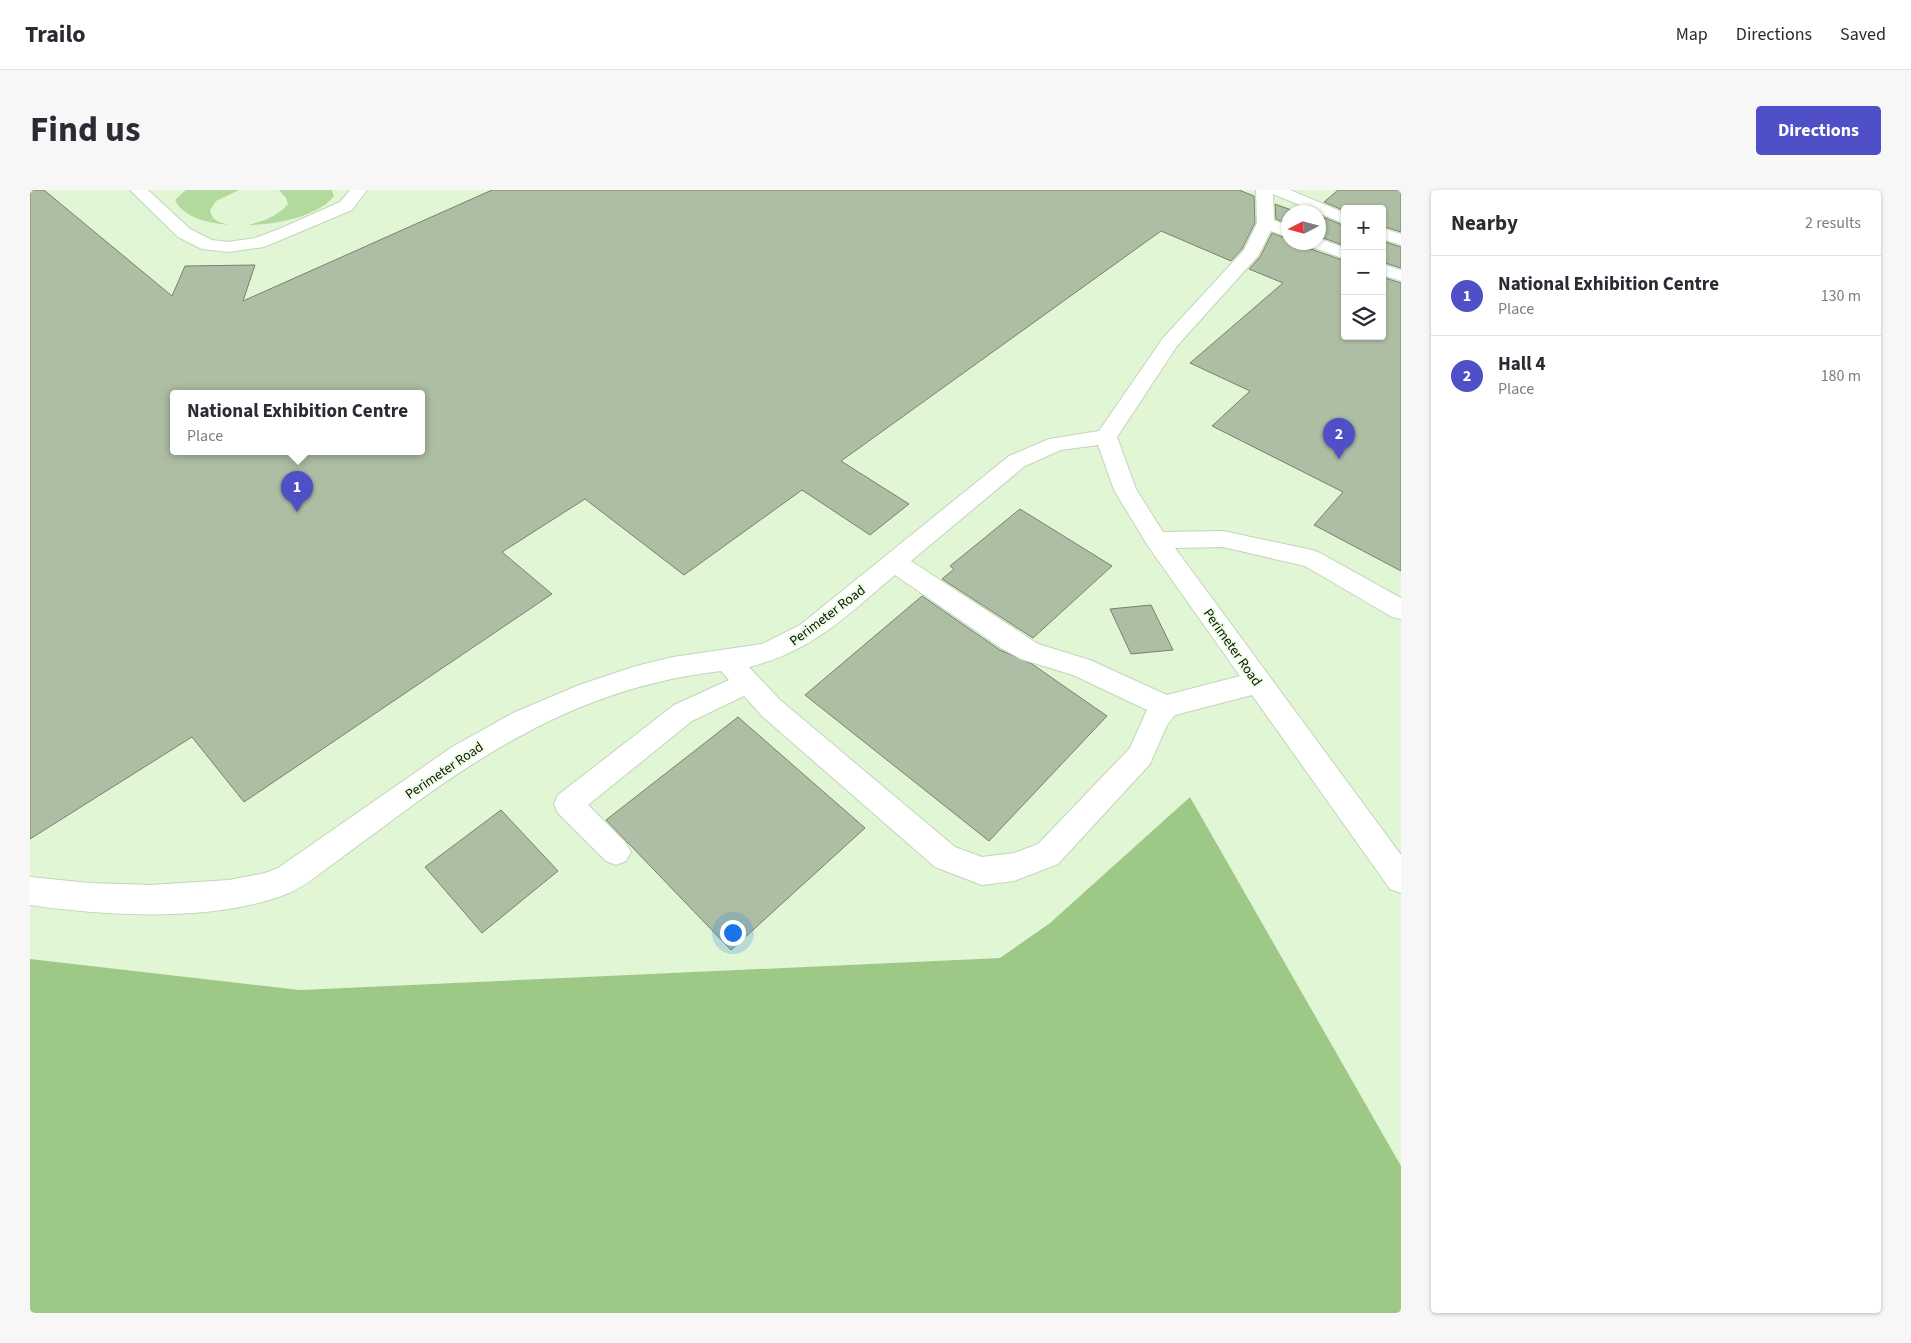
<!DOCTYPE html>
<meta charset="utf-8">
<style>
:root{--surface:#fff;--page:#f7f7f7;--text:#2b2b33;--muted:#7c7c81;--line:#e1e1e2;--accent:#4f50c7}
body{margin:0;font-family:"Source Sans 3",sans-serif;background:var(--page);color:var(--text)}
.controls{position:absolute;right:15px;top:15px;display:grid;overflow:hidden;border-radius:5px;box-shadow:0 1px 4px #0004}
.controls button{width:45px;height:45px;display:grid;place-items:center;padding:0;border:0;border-bottom:1px solid var(--line);background:var(--surface);color:var(--text);font:25px sans-serif}
.compass{position:absolute;left:1251px;top:15px;width:45px;height:45px;border-radius:50%;background:var(--surface);box-shadow:0 1px 4px #0004;rotate:264deg}
.you{position:absolute;left:702px;top:742px;width:18px;height:18px;margin:-12px;border:4px solid #fff;border-radius:50%;background:#1a73e8;box-shadow:0 0 0 8px #1a73e833}
.badge{display:grid;place-items:center;width:32px;height:32px;border-radius:50%;background:var(--accent);color:#fff;font-size:16px;font-weight:700}
.pin{position:absolute;translate:-50% -41px;filter:drop-shadow(0 1px 2px #0008)}
.pin::after{content:'';position:absolute;top:26px;width:18px;height:15px;background:inherit;clip-path:polygon(0 0,100% 0,50% 100%)}
.popup{position:absolute;left:140px;top:200px;width:255px;height:65px;box-sizing:border-box;display:grid;place-content:center;border-radius:5px;background:var(--surface);filter:drop-shadow(0 1px 4px #0005);font-size:16px;white-space:nowrap;color:var(--muted)}
.popup b{font-size:19px;color:var(--text)}
.popup::after{content:'';position:absolute;left:50%;top:100%;margin-left:-10px;border:10px solid transparent;border-top-color:var(--surface)}
.list{margin:0;padding:0;list-style:none}
h2{display:flex;justify-content:space-between;align-items:center;height:65px;margin:0;padding:0 20px;font-size:21px}
h2 small{font-size:16px;font-weight:400;color:var(--muted)}
.list li{display:grid;grid-template-columns:32px 1fr auto;gap:15px;align-items:center;box-sizing:border-box;height:80px;padding:0 20px;border-top:1px solid var(--line)}
.list b{display:block;font-size:19px;white-space:nowrap}
.list p{margin:0;font-size:16px;white-space:nowrap;color:var(--muted)}
.list em{font-size:16px;font-style:normal;color:var(--muted)}
.icon{flex:none;width:28px;height:28px;fill:none;stroke:currentColor;stroke-width:2;stroke-linecap:round;stroke-linejoin:round}
.map{position:relative;flex:none;width:1371px;height:1123px;overflow:hidden;border-radius:5px}
header{display:flex;align-items:center;gap:30px;box-sizing:border-box;height:70px;padding:0 25px;background:var(--surface);border-bottom:1px solid var(--line)}
header strong{font-size:24px}
nav{display:flex;gap:28px;margin-inline-start:auto;font-size:18px}
.intro{display:flex;align-items:center;justify-content:space-between;box-sizing:border-box;height:120px;padding:0 30px}
h1{margin:0;font-size:35px}
.button{padding:12px 22px;border-radius:5px;background:var(--accent);color:#fff;font-size:18px;font-weight:700}
main{display:flex;gap:30px;padding:0 30px}
aside{flex:1;background:var(--surface);border-radius:5px;box-shadow:0 1px 4px #0004}
.map>svg:first-child{display:block}
</style>
<header>
<strong>Trailo</strong>
<nav><a>Map</a><a>Directions</a><a>Saved</a></nav>
</header>
<div class="intro"><h1>Find us</h1><a class="button">Directions</a></div>
<main>
<div class="map">
<svg width="1371" height="1123" viewBox="0 0 1371 1123">
<rect width="100%" height="100%" fill="#edfee3"/>
<!-- built -->
<path fill="#e0f6d4" fill-rule="evenodd" d="M 0,0 L 1371,0 L 1371,976 L 1160,607 L 1020,733 L 970,768 L 270,800 L 0,769 ZM 1315,19 L 1352,19 L 1352,146 L 1315,146 ZM 1258,22 L 1288,22 L 1288,52 L 1258,52 ZM 143,203 L 391,203 L 391,261 L 143,261 Z"/>
<!-- green -->
<g fill="#b3d99d">
<path d="M 156,0 L 209,0 L 186,11 L 180,20 C 182,31 190,33 200,35 C 181,33 154,29 145,10 Z"/>
<path d="M 249,0 L 302,0 L 304,6 C 288,27 243,35 218,35 C 233,31 247,27 258,14 L 256,8 Z"/>
</g>
<!-- forest -->
<path fill="#9ec885" d="M 1160,607 L 1371,976 L 1371,1123 L 0,1123 L 0,769 L 270,800 L 970,768 L 1020,733 Z"/>
<!-- building -->
<g fill="#adbea4" stroke="#75846c" fill-rule="evenodd">
<path d="M 0,0 L 14,0 L 142,106 L 155,76 L 225,75 L 213,111 L 462,0 L 1209,0 L 1224,6 L 1225,33 L 1212,59 L 1201,71 L 1131,41 L 811,271 L 879,314 L 840,345 L 772,300 L 654,385 L 555,309 L 472,362 L 522,404 L 214,612 L 162,547 L 0,649 ZM 143,203 L 391,203 L 391,261 L 143,261 Z"/>
<path d="M 1308,0 L 1371,0 L 1371,42 L 1352,36 L 1352,19 L 1315,19 L 1315,21 L 1294,12 Z"/>
<path d="M 1245,14 L 1267,22 L 1258,22 L 1258,34 L 1246,29 Z"/>
<path d="M 1288,25 L 1315,36 L 1315,56 L 1288,46 Z"/>
<path d="M 1242,43 L 1258,49 L 1258,52 L 1275,52 L 1278,58 L 1315,71 L 1315,146 L 1352,146 L 1352,87 L 1371,93 L 1371,381 L 1284,335 L 1313,302 L 1182,236 L 1220,201 L 1160,173 L 1253,93 L 1219,79 L 1230,67 Z"/>
<path d="M 1352,51 L 1371,57 L 1371,78 L 1352,72 Z"/>
<path d="M 990,319 L 1082,376 L 1003,448 L 912,389 L 924,379 L 920,376 Z"/>
<path d="M 892,406 L 970,460 L 1002,474 L 1077,526 L 959,651 L 775,505 Z"/>
<path d="M 1121,415 L 1143,460 L 1101,464 L 1080,419 Z"/>
<path d="M 708,527 L 835,638 L 701,760 L 576,630 Z"/>
<path d="M 471,620 L 528,681 L 452,743 L 395,677 Z"/>
</g>
<g fill="none" stroke-linecap="round" stroke-linejoin="round">
<defs>
<g id="minor">
<path d="M 100,0 L 118,0 L 160,39 L 182,50 L 198,52 L 225,48 L 249,39 L 310,12 L 320,0 L 337,0 L 322,20 L 234,57 L 198,62 L 172,59 L 148,47 Z"/>
<path d="M 1226,0 L 1260,0 L 1315,23 L 1315,34 L 1243,4 L 1244,30 L 1258,36 L 1258,47 L 1241,41 L 1228,66 L 1147,156 L 1087,247 L 1106,299 L 1133,342 L 1193,341 L 1282,360 L 1290,363 L 1371,408 L 1371,429 L 1362,427 L 1275,376 L 1193,357 L 1145,358 L 1371,665 L 1371,703 L 1360,699 L 1222,505 L 1145,525 L 1137,535 L 1120,574 L 1028,674 L 984,691 L 952,695 L 905,677 L 732,526 L 714,506 L 662,531 L 558,615 L 596,653 L 601,662 L 596,671 L 586,675 L 576,671 L 528,623 L 524,614 L 528,605 L 644,515 L 699,490 L 691,481 C 568,495 474,548 376,620 C 352,638 327,656 303,674 C 289,684 275,696 259,703 C 185,733 77,726 0,715 L 0,687 L 60,693 L 121,695 L 199,690 L 235,683 L 248,678 L 422,557 L 483,523 L 549,495 L 606,476 L 643,467 L 732,454 L 770,435 L 979,266 L 1019,249 L 1069,241 L 1133,148 L 1214,60 L 1227,33 ZM 1068,255 L 1084,300 L 1118,356 L 1210,486 L 1137,505 L 1060,470 L 1008,454 L 881,371 L 995,276 L 1031,260 ZM 865,385 L 971,458 L 991,469 L 1043,485 L 1117,520 L 1100,558 L 1008,654 L 984,663 L 952,667 L 925,657 L 750,510 L 719,477 C 783,461 816,426 865,385 Z"/>
<path d="M 1352,38 L 1371,44 L 1371,55 L 1352,49 Z"/>
<path d="M 1288,48 L 1315,58 L 1315,69 L 1279,56 L 1277,52 L 1288,52 Z"/>
<path d="M 1352,74 L 1371,80 L 1371,91 L 1352,85 Z"/>
</g>
</defs>
<!-- minor casing -->
<use href="#minor" stroke="#c4d5ba" stroke-width="2"/>
<!-- minor -->
<use href="#minor" fill="#fff" fill-rule="evenodd"/>
</g>
<g text-anchor="middle" stroke-width="4" stroke-linejoin="round" paint-order="stroke">
<!-- street labels -->
<g font-size="14" fill="#0e140a" stroke="#edfee3">
<text transform="translate(797 425) rotate(-37)" y="5">Perimeter Road</text>
<text transform="translate(1203 457) rotate(55)" y="5">Perimeter Road</text>
<text transform="translate(414 580) rotate(-34)" y="5">Perimeter Road</text>
</g>
</g>
</svg>
<div class="controls">
<button>+</button>
<button>−</button>
<button><svg class="icon" aria-label="layers" viewBox="0 0 24 24"><path d="M12 4l9 5-9 5-9-5zM3 14l9 5 9-5"/></svg></button>
</div>
<svg class="compass" viewBox="-18 -18 36 36"><path d="M0-13l5 13h-10z" fill="#e53935"/><path d="M0 13l5-13h-10z" fill="#7c7c81"/></svg>
<div class="you"></div>
<div class="pin badge" style="left:267px;top:322px">1</div>
<div class="popup"><b>National Exhibition Centre</b>Place</div>
<div class="pin badge" style="left:1309px;top:269px">2</div>
</div>
<aside>
<h2>Nearby<small>2 results</small></h2>
<ul class="list">
<li><span class="badge">1</span><div><b>National Exhibition Centre</b><p>Place</p></div><em>130 m</em></li>
<li><span class="badge">2</span><div><b>Hall 4</b><p>Place</p></div><em>180 m</em></li>
</ul>
</aside>
</main>
